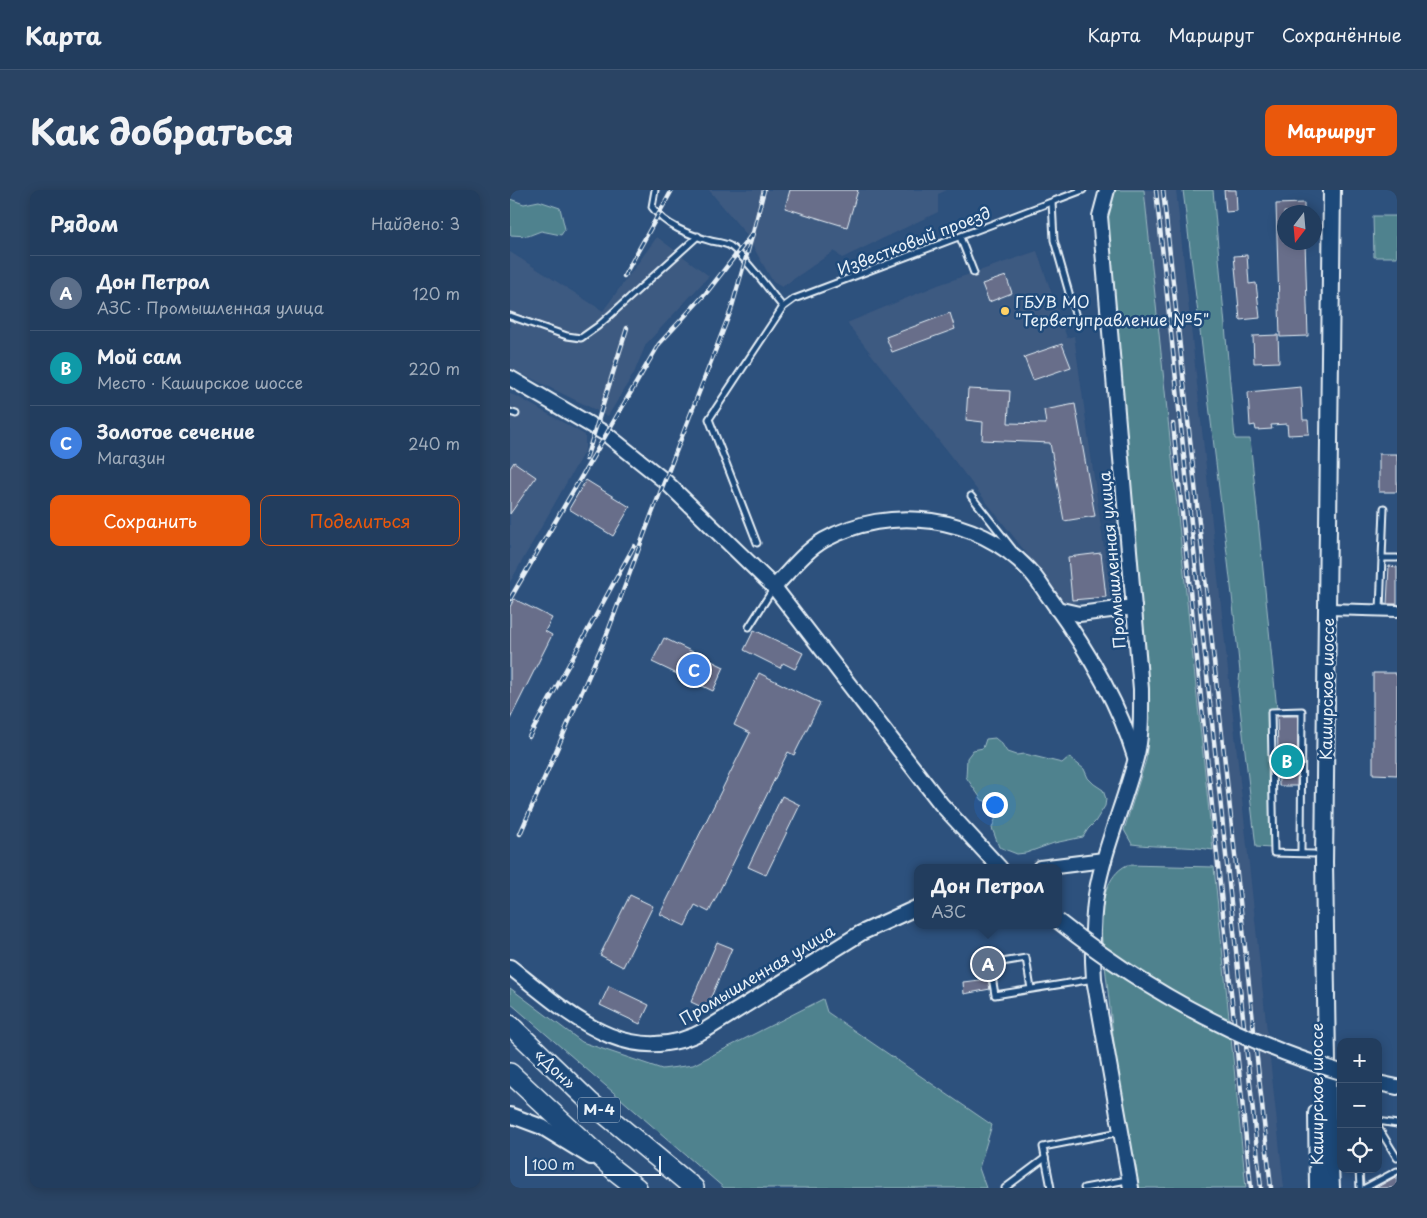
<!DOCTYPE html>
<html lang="ru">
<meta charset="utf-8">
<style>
:root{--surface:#223d5e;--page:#2a4464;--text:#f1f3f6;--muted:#a2aebc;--line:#3f5673;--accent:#ea580c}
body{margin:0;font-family:"Playpen Sans",sans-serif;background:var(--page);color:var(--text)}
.controls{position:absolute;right:15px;bottom:15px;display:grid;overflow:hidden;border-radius:10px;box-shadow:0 2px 12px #0003}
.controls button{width:45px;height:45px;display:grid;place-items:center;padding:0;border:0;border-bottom:1px solid var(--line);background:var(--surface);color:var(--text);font:25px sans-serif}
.compass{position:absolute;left:767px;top:15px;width:45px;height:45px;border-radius:50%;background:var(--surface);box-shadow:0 2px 12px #0003;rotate:196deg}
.scale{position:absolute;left:15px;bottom:12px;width:136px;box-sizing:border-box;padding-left:5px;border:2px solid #e8f1f8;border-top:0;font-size:14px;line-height:18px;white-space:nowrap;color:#e8f1f8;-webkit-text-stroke:4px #1f4a7a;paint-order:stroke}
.you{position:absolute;left:484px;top:614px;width:18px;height:18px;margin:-12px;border:4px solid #fff;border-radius:50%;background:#1a73e8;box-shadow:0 0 0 8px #1a73e833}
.badge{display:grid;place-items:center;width:32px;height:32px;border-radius:50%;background:var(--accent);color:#fff;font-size:16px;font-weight:700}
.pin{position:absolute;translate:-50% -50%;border:2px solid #fff;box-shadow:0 1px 5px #0006}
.popup{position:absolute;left:404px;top:674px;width:148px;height:65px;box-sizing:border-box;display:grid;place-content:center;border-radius:10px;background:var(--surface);filter:drop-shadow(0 1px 4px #0005);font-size:16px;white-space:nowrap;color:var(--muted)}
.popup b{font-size:19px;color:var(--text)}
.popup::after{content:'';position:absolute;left:50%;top:100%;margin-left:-10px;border:10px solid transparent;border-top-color:var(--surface)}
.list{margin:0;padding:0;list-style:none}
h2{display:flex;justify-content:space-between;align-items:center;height:65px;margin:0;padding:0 20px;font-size:21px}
h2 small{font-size:16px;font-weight:400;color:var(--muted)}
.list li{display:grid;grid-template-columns:32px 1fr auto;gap:15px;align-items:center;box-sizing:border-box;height:75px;padding:0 20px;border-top:1px solid var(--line)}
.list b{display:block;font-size:19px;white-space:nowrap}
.list p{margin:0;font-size:16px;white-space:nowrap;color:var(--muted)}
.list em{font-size:16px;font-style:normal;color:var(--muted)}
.actions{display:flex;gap:10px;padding:15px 20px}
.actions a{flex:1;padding:11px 0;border:1px solid var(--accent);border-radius:10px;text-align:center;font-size:18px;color:var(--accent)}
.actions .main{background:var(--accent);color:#fff}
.icon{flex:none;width:28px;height:28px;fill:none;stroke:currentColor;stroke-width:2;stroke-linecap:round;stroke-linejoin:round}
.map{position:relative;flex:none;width:887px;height:998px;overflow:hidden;border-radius:10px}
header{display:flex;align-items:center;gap:30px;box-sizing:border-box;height:70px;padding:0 25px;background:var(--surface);border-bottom:1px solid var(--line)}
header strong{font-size:24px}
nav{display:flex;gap:28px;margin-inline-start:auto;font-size:18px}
.intro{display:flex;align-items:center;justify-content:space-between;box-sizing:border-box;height:120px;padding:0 30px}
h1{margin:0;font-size:35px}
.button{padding:12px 22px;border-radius:10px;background:var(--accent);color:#fff;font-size:18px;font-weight:700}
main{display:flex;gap:30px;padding:0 30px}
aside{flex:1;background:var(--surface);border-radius:10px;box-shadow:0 2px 12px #0003}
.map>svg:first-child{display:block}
</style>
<header>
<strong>Карта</strong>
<nav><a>Карта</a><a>Маршрут</a><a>Сохранённые</a></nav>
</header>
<div class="intro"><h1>Как добраться</h1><a class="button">Маршрут</a></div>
<main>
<aside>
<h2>Рядом<small>Найдено: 3</small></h2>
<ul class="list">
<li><span class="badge" style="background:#5c6f8a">A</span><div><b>Дон Петрол</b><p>АЗС · Промышленная улица</p></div><em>120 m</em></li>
<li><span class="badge" style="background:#0f9aa8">B</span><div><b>Мой сам</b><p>Место · Каширское шоссе</p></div><em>220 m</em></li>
<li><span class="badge" style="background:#3f7fe0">C</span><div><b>Золотое сечение</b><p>Магазин</p></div><em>240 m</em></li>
</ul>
<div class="actions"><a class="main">Сохранить</a><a>Поделиться</a></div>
</aside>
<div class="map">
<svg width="887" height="998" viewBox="0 0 887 998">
<rect width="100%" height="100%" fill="#2d517d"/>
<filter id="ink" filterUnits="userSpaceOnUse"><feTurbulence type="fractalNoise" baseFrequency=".02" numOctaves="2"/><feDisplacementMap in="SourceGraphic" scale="10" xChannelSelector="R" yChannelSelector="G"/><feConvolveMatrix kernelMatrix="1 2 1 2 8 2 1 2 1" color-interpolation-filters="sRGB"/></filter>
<g filter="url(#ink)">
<!-- built -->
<g fill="#3e5a81">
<path d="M 199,0 L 437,0 L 428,4 L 428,22 L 332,68 L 324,61 L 272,97 L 263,92 L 236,44 Z"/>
<path d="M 634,0 L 666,0 L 774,998 L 736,998 L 703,660 Z"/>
<path d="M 147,47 L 199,86 L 136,154 L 124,183 L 98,226 L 0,178 L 0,62 L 93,121 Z"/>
<path d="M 527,61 L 557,148 L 564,146 L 601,408 L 556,414 L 337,133 L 428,95 Z"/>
<path d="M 0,204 L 8,207 L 75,245 L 75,260 L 0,392 Z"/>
</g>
<!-- green -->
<g fill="#4f828e" stroke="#9cbac3">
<path d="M 599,0 L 634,0 L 703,660 C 676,655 649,658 622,654 L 614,640 L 636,570 L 640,528 L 595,27 Z"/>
<path d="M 673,0 L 703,0 L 725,249 L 740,249 L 767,520 L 759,521 L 761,658 L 746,657 L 728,500 L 730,482 L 722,405 Z"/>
<path d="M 0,9 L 14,14 L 29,11 L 50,18 L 55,39 L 51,45 L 31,41 L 18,46 L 0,45 Z"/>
<path d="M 863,26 L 887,26 L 887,67 L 864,67 Z"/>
<path d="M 485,548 L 492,554 L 497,562 L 506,565 L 515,564 L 552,573 L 559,567 L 574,579 L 578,588 L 584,594 L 593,600 L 596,609 L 595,616 L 585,632 L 578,639 L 573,647 L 544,653 L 516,663 L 507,664 L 489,657 L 482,638 L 489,619 L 481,613 L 472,610 L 456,587 L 457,568 L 463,560 L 473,558 L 476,549 Z"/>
<path d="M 617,675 L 704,677 L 736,998 L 626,998 L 606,870 L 590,733 C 592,713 596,685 617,675 Z"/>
<path d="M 0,798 L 72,852 L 152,879 L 183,875 L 313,809 L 317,822 L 482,935 L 469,978 L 476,998 L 214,998 L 0,813 Z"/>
</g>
<!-- building -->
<g fill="#676e8a" stroke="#e8f1f8">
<path d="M 280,0 L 348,0 L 337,37 L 275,18 Z"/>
<path d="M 714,0 L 726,0 L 727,21 L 716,22 Z"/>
<path d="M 794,13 L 794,22 L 774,22 L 774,52 L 795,52 L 798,146 L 770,147 L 766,14 Z"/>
<path d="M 737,65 L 739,94 L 746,93 L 750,128 L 730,130 L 724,66 Z"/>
<path d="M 496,86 L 502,103 L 479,112 L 472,94 Z"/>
<path d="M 440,123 L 445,139 L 382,162 L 376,147 Z"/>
<path d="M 768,145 L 769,172 L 744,173 L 743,146 Z"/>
<path d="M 552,154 L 561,177 L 523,190 L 514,167 Z"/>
<path d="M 791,197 L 793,230 L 798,230 L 799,244 L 778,245 L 777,234 L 761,235 L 762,239 L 746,240 L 745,235 L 740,236 L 738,202 Z"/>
<path d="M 458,199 L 500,201 L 498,233 L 536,234 L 534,220 L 565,214 L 585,326 L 554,331 L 540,253 L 472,250 L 473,232 L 456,230 Z"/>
<rect x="869" y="264" width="18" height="38"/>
<path d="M 4,272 L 26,287 L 0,324 L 0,278 Z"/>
<path d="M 76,290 L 120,317 L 103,346 L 59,319 Z"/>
<path d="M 591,363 L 596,407 L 562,410 L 558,367 Z"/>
<path d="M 879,376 L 887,377 L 887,414 L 877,414 Z"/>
<path d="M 4,409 L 42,428 L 35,441 L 42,445 L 0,529 L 0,417 Z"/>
<path d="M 244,440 L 293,463 L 285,479 L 273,473 L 270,478 L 234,460 Z"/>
<path d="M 154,448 L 214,477 L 203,501 L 142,472 Z"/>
<path d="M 249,483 L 310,513 L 284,565 L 278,562 L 199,722 L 185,715 L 175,736 L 150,724 L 240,543 L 224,535 Z"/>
<path d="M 863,483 L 885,483 L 887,487 L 887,585 L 863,584 Z"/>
<path d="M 767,526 L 788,526 L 787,596 L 769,596 Z"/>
<path d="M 272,606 L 290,615 L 256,685 L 238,677 Z"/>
<path d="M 120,705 L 143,716 L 113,777 L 90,765 Z"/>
<path d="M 207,752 L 222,758 L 196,819 L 181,812 Z"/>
<path d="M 478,789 L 480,799 L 454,804 L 453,792 Z"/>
<path d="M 99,796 L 139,815 L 130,834 L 90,815 Z"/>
<path d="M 887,986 L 887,998 L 866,998 Z"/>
</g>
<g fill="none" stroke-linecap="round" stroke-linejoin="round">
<defs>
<g id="lane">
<path d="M 145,0 L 142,17 C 155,36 180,45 201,51 C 207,52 215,53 220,56 C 235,66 260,102 273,117"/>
<path d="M 542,12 L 544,50 L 565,124"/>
<path d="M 450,47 L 464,83"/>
<path d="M 0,126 L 57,146 L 71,148 L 88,136 L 188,46"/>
<path d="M 0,222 L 6,224"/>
<path d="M 461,306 L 502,358"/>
<path d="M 247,353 L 199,229 L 273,117 L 284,109 L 573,0"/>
<path d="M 872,368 L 874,318"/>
<path d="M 870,420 L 872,368 L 887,368"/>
<path d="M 239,437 L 263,399"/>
<path d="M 791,663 L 792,521 L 761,522 L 764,663 L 804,664"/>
<path d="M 521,799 L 516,768 L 480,774 L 485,805 L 584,789"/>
<path d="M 824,882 L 831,895"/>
<path d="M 868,931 L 887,934"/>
<path d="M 822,934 L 831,928"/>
<path d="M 868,937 L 887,968"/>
<path d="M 849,979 L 850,998"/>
<path d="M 495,998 L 535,968"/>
<path d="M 541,998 L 533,957 L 610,942"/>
<path d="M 574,998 L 617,990"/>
<path d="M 855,998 L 887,981"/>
</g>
<path id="street" d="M 819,419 L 887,421"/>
<g id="secondary">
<path d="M 597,0 L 590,26 L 631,499 C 631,522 632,546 626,568 C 614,614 594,658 586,705 C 582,733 582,761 584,789 L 621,998"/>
<path d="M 0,188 L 96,244 L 156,292 L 264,397 L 431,614 L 490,678"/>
<path d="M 264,397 C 280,381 295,361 314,350 C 379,314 467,325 519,380 C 528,389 534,401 542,411 C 576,458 608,510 625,567"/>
<path d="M 547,419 L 569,424 L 624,417"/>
<path d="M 530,678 L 594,670"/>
<path d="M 0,777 C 58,823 119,883 197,839 L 351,743 L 408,717"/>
<path d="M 868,893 L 887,897"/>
<path d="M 0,925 L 32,937 L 81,967"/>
</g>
<g id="primary">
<path d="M 807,923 L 808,998"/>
<path d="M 821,998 L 818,938 L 814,672 L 822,0"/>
</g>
<g id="highway">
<path d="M 0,835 L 80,912 L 184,998"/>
<path d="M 0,883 L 104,980 L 127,998"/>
</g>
</defs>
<!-- lane casing -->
<use href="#lane" stroke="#e8f1f8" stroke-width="9"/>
<!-- street casing -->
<use href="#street" stroke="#e8f1f8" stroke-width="14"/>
<!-- secondary casing -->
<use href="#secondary" stroke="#e8f1f8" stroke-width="18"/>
<!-- primary casing -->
<use href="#primary" stroke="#e8f1f8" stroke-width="20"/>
<!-- highway casing -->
<use href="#highway" stroke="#e8f1f8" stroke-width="22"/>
<!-- lane -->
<use href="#lane" stroke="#1f4a7a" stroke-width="5"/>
<!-- street -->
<use href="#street" stroke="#1f4a7a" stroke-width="10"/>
<!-- secondary -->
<use href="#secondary" stroke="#1f4a7a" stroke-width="14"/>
<!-- primary -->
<use href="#primary" stroke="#1f4a7a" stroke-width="16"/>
<!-- highway -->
<use href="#highway" stroke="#1f4a7a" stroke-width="19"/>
<defs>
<g id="rail">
<path d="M 646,0 L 751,998"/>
<path d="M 653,0 L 761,998"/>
<path d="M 114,86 L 162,0"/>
<path d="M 663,234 L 741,998"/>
<path d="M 76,269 L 117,138"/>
<path d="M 0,409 L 149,154 L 197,102 L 243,43 L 254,0"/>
<path d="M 19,547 L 124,356"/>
<path d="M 10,644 L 97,444 L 141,326 L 221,120 L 243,43"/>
</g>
</defs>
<!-- rail casing -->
<use href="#rail" stroke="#e8f1f8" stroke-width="4.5"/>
<!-- rail -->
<use href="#rail" stroke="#1f4a7a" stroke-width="2.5" stroke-dasharray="8" stroke-linecap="butt"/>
<defs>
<path id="secondary-bridge" d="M 548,731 C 632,798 728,851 831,882"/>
</defs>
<!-- secondary-bridge casing -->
<use href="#secondary-bridge" stroke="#e8f1f8" stroke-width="18" stroke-linecap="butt"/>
<!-- secondary-bridge -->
<use href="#secondary-bridge" stroke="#1f4a7a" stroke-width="14"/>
</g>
</g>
<!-- markers -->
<circle fill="#ffd166" stroke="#1f4a7a" stroke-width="2" cx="495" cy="121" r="5"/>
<g text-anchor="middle" stroke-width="5" stroke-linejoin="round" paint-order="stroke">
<!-- shield labels -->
<rect fill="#1f4a7a" stroke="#acbfd2" stroke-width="1" x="68" y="907.5" width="42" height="25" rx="4"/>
<g font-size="15" font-weight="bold" fill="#e8f1f8">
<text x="89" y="925">М-4</text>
</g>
<!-- street labels -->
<g font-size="16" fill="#e8f1f8" stroke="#1f4a7a">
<text transform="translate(404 51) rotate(-21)" y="6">Известковый проезд</text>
<text transform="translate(602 370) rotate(-95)" y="6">Промышленная улица</text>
<text transform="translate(817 499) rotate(-89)" y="6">Каширское шоссе</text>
<text transform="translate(247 785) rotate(-31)" y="6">Промышленная улица</text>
<text transform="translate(45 879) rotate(44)" y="6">«Дон»</text>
<text transform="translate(807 904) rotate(-90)" y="6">Каширское шоссе</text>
</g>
<!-- poi labels -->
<g font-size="16" fill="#e8f1f8" stroke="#1f4a7a" text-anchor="start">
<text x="505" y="118">ГБУВ МО<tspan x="505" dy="18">"Терветуправление №5"</tspan></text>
</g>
</g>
</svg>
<div class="controls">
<button>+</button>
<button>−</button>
<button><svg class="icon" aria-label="locate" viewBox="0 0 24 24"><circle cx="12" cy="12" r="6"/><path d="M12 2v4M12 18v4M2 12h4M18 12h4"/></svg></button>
</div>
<svg class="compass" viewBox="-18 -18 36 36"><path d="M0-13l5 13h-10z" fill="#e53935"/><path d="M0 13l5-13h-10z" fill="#a2aebc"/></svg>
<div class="scale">100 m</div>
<div class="you"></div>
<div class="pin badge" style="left:478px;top:774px;background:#5c6f8a">A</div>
<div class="popup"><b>Дон Петрол</b>АЗС</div>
<div class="pin badge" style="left:777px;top:571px;background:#0f9aa8">B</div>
<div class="pin badge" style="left:184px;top:480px;background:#3f7fe0">C</div>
</div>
</main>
